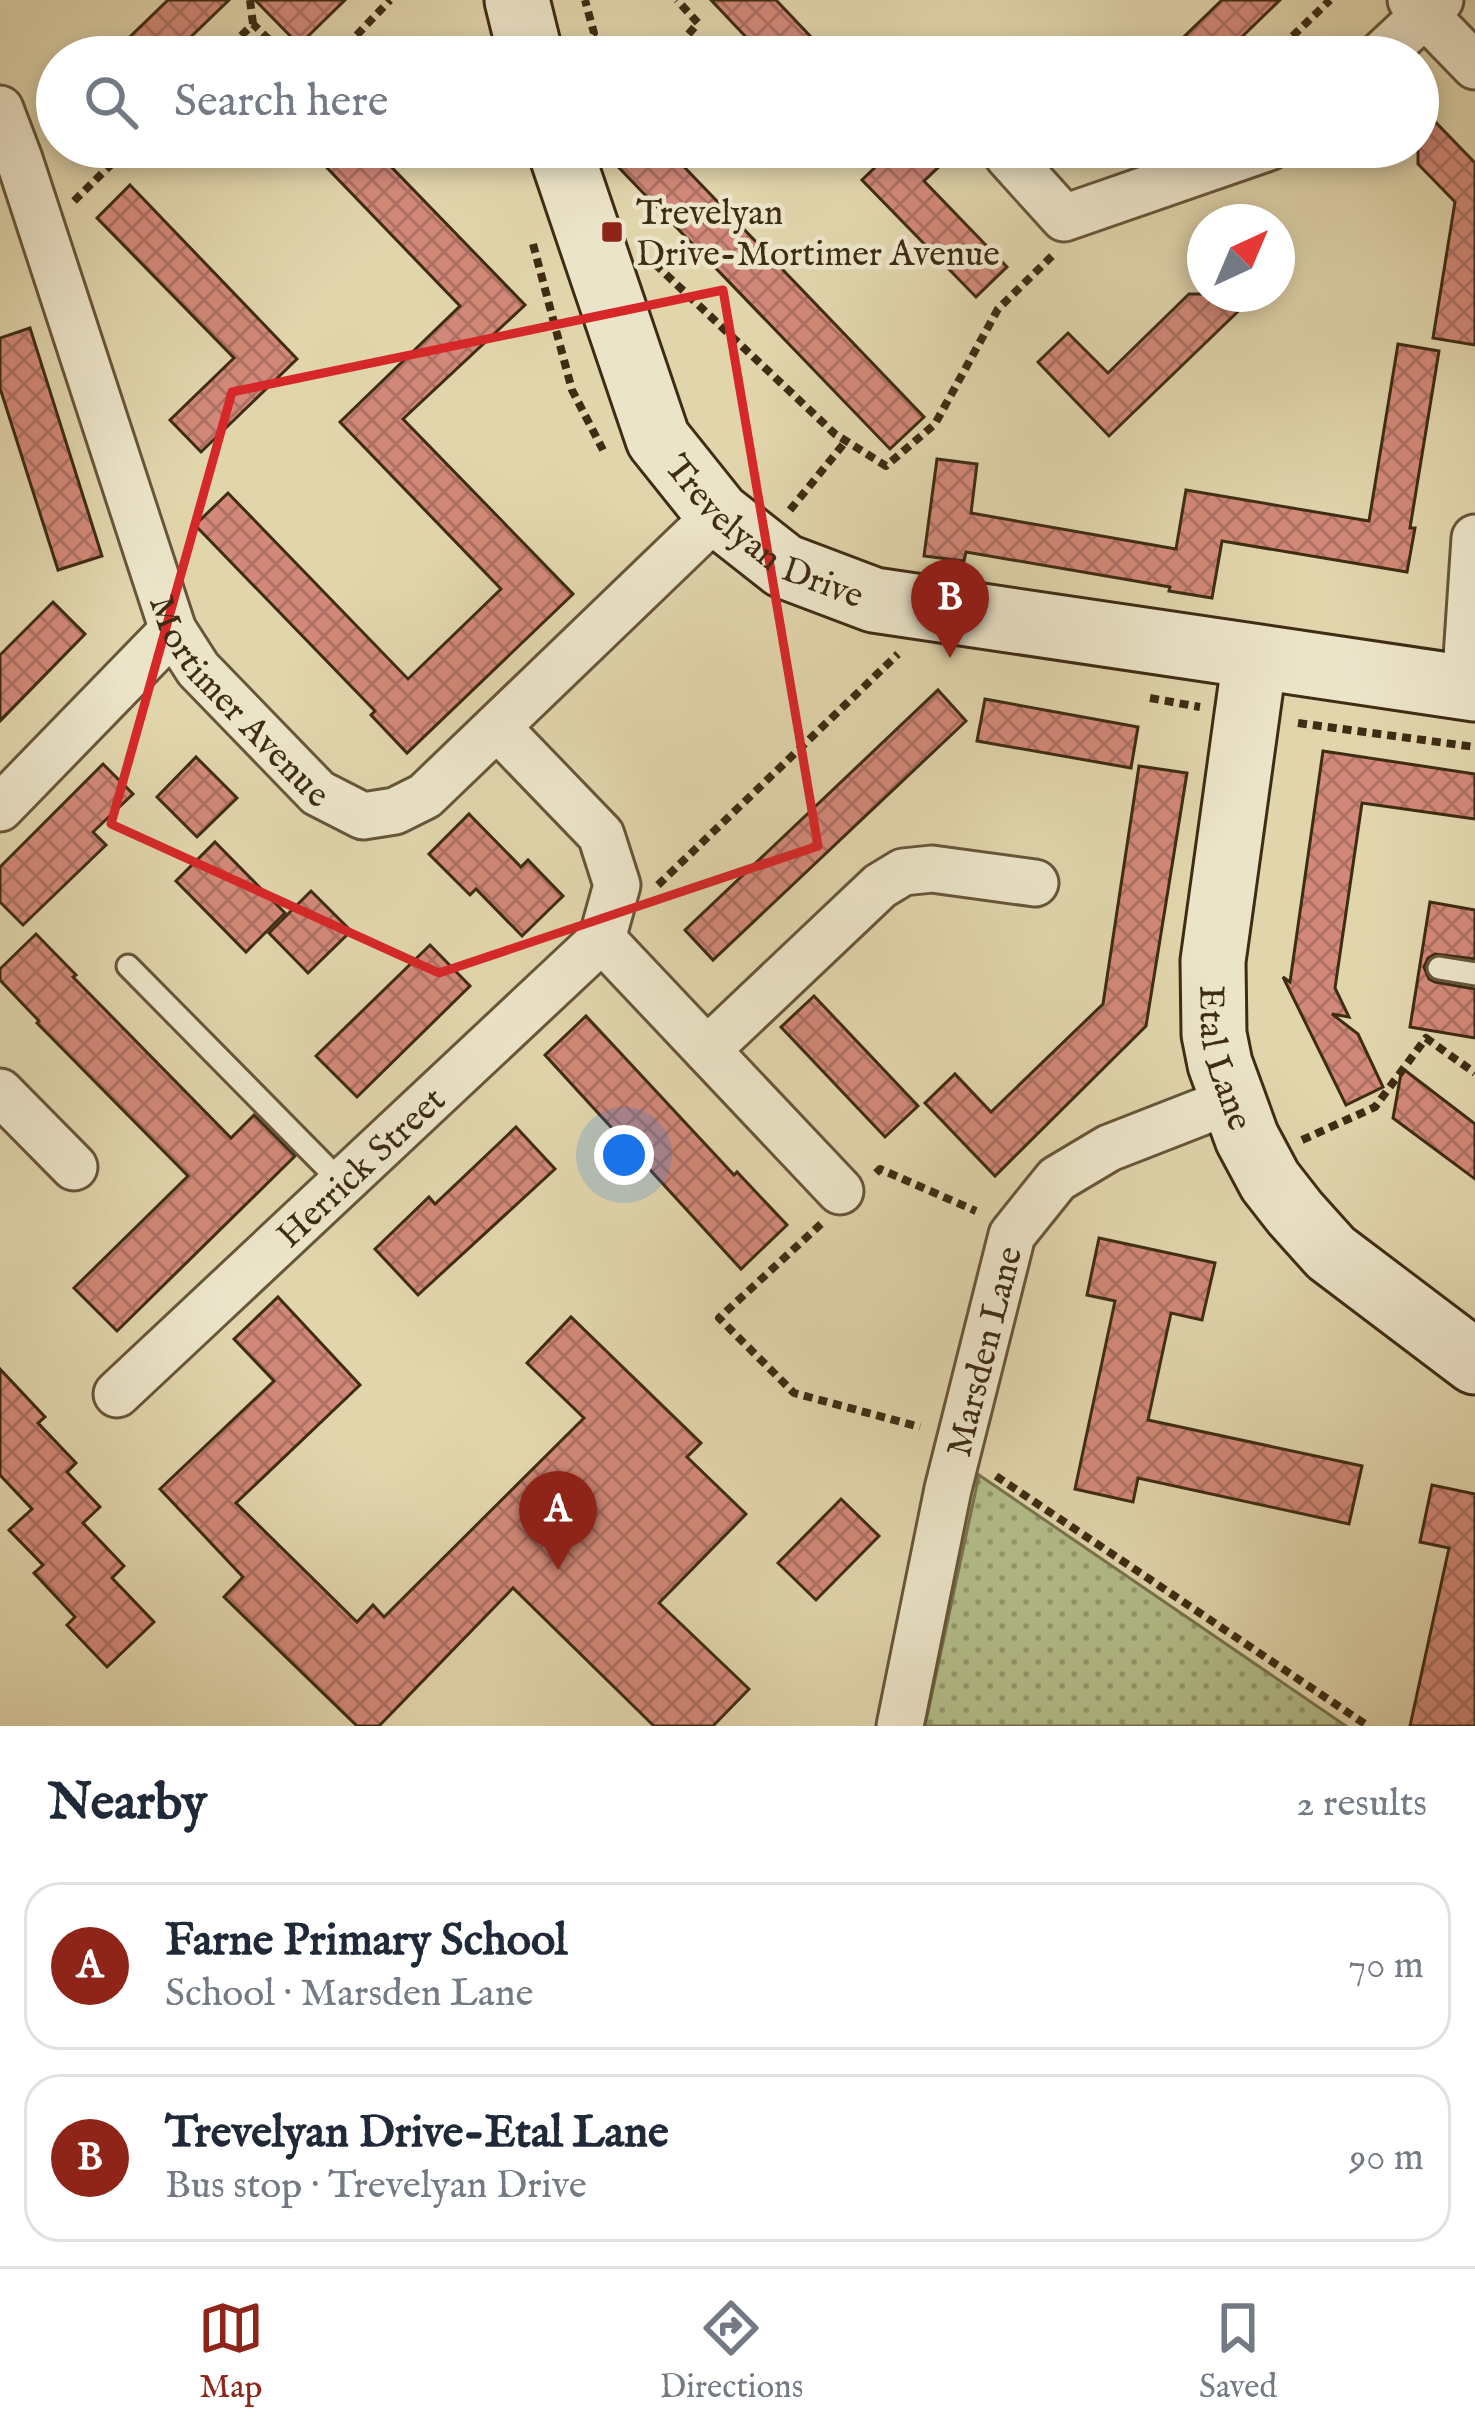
<!DOCTYPE html>
<meta charset="utf-8">
<style>
:root{--surface:#fff;--page:#f2f2f3;--text:#1f2937;--muted:#747a83;--line:#e0e1e3;--accent:#8f2418}
body{margin:0;font-family:"IM FELL English",serif;background:var(--page);color:var(--text)}
.compass{position:absolute;left:1187px;top:204px;width:108px;height:108px;border-radius:50%;background:var(--surface);box-shadow:0 6px 18px #0003;rotate:44deg}
.you{position:absolute;left:624px;top:1155px;width:42px;height:42px;margin:-30px;border:9px solid #fff;border-radius:50%;background:#1a73e8;box-shadow:0 0 0 18px #1a73e833}
.badge{display:grid;place-items:center;width:78px;height:78px;border-radius:50%;background:var(--accent);color:#fff;font-size:39px;font-weight:700}
.pin{position:absolute;translate:-50% -99px;filter:drop-shadow(0 3px 6px #0008)}
.pin::after{content:'';position:absolute;top:63px;width:42px;height:36px;background:inherit;clip-path:polygon(0 0,100% 0,50% 100%)}
.list{margin:0;padding:0;list-style:none}
h2{display:flex;justify-content:space-between;align-items:center;height:156px;margin:0;padding:0 48px;font-size:51px}
h2 small{font-size:39px;font-weight:400;color:var(--muted)}
.list li{display:grid;grid-template-columns:78px 1fr auto;gap:36px;align-items:center;box-sizing:border-box;height:168px;margin:0 24px 24px;padding:0 24px;border:3px solid var(--line);border-radius:36px}
.list b{display:block;font-size:45px;white-space:nowrap}
.list p{margin:0;font-size:39px;white-space:nowrap;color:var(--muted)}
.list em{font-size:39px;font-style:normal;color:var(--muted)}
.icon{flex:none;width:66px;height:66px;fill:none;stroke:currentColor;stroke-width:2;stroke-linecap:round;stroke-linejoin:round}
.map{position:relative;flex:none;width:1475px;height:1726px;overflow:hidden}
.search{position:absolute;background:var(--surface);box-shadow:0 6px 18px #0003;left:36px;right:36px;top:36px;height:132px;display:flex;align-items:center;gap:30px;box-sizing:border-box;padding:0 42px;border-radius:66px;color:var(--muted);font-size:45px}
.sheet{height:540px;background:var(--surface)}
nav{display:flex;justify-content:space-around;align-items:center;box-sizing:border-box;height:168px;border-top:3px solid var(--line);background:var(--surface);font-size:33px;color:var(--muted)}
nav a{display:grid;justify-items:center;gap:6px}
nav .on{color:var(--accent)}
.map>svg:first-child{display:block}
</style>
<div class="map">
<svg width="1475" height="1726" viewBox="0 0 1475 1726">
<defs>
<pattern id="grass-dots" width="8" height="8" patternUnits="userSpaceOnUse" patternTransform="scale(3)"><rect width="8" height="8" fill="#b3bd89"/><path d="M2 2h.1M6 6h.1" fill="none" stroke="#939a6f" stroke-width="1.8" stroke-linecap="round"/></pattern>
<pattern id="building-cross-hatch" width="8" height="8" patternUnits="userSpaceOnUse" patternTransform="scale(3)"><rect width="8" height="8" fill="#d38979"/><path d="M0 0l8 8M0 8l8-8" fill="none" stroke="#ad7062"/></pattern>
</defs>
<rect width="100%" height="100%" fill="#e1d5ac"/>
<filter id="stains"><feTurbulence type="fractalNoise" baseFrequency=".00167" numOctaves="4"/><feColorMatrix values="0 0 0 0 .2 0 0 0 0 .09 0 0 0 0 .02 0 0 0 .5 -.17"/></filter>
<radialGradient id="worn" r=".72"><stop offset=".6" stop-color="#630" stop-opacity="0"/><stop offset="1" stop-color="#630" stop-opacity=".3"/></radialGradient>
<!-- grass -->
<path fill="url(#grass-dots)" stroke="#78744e" stroke-width="3" d="M 979,1475 L 1346,1726 L 925,1726 Z"/>
<!-- building -->
<g fill="url(#building-cross-hatch)" stroke="#3e2c13" stroke-width="3">
<path d="M 168,0 L 229,0 L 170,57 L 109,57 Z"/>
<path d="M 255,0 L 345,0 L 299,45 Z"/>
<path d="M 711,0 L 776,0 L 811,37 L 789,57 L 724,57 L 745,36 Z"/>
<path d="M 1222,0 L 1280,0 L 1221,57 L 1163,57 Z"/>
<path d="M 1418,104 L 1475,163 L 1475,345 L 1433,338 L 1455,202 L 1418,164 Z"/>
<path d="M 307,147 L 372,147 L 525,305 L 403,419 L 573,594 L 407,753 L 371,715 L 375,711 L 195,525 L 228,493 L 408,679 L 501,589 L 340,422 L 460,306 Z"/>
<path d="M 599,147 L 665,147 L 924,417 L 890,449 Z"/>
<path d="M 896,147 L 960,147 L 924,181 L 1007,267 L 976,297 L 862,180 Z"/>
<path d="M 130,185 L 297,359 L 201,452 L 170,420 L 234,358 L 97,218 Z"/>
<path d="M 1189,294 L 1256,294 L 1109,436 L 1038,362 L 1068,333 L 1108,373 Z"/>
<path d="M 30,328 L 102,556 L 58,570 L 0,388 L 0,338 Z"/>
<path d="M 1398,344 L 1439,351 L 1410,528 L 1415,528 L 1407,572 L 1222,541 L 1212,598 L 1169,591 L 1170,587 L 966,552 L 964,561 L 924,556 L 937,459 L 977,464 L 971,513 L 1176,549 L 1186,490 L 1369,521 Z"/>
<path d="M 53,602 L 85,634 L 0,721 L 0,655 Z"/>
<path d="M 938,690 L 966,721 L 713,960 L 685,930 Z"/>
<path d="M 985,699 L 1138,727 L 1131,768 L 977,741 Z"/>
<path d="M 1323,751 L 1475,774 L 1475,819 L 1362,803 L 1335,988 L 1349,1017 L 1332,1014 L 1358,1034 L 1383,1087 L 1346,1105 L 1283,977 L 1290,982 Z"/>
<path d="M 196,757 L 237,798 L 197,837 L 157,797 Z"/>
<path d="M 103,764 L 133,794 L 93,832 L 106,845 L 23,925 L 0,902 L 0,867 Z"/>
<path d="M 1139,766 L 1187,773 L 1146,1026 L 995,1176 L 925,1103 L 955,1074 L 991,1112 L 1103,1004 Z"/>
<path d="M 469,814 L 521,867 L 528,860 L 563,896 L 522,936 L 476,889 L 470,895 L 429,854 Z"/>
<path d="M 215,842 L 285,913 L 246,952 L 176,881 Z"/>
<path d="M 311,891 L 351,931 L 308,973 L 269,933 Z"/>
<path d="M 1430,902 L 1475,910 L 1475,959 L 1435,954 L 1428,958 L 1424,967 L 1429,979 L 1435,982 L 1475,989 L 1475,1038 L 1410,1027 Z"/>
<path d="M 36,934 L 76,975 L 73,977 L 231,1138 L 254,1115 L 295,1156 L 117,1331 L 74,1288 L 188,1176 L 37,1023 L 39,1021 L 0,980 L 0,969 Z"/>
<path d="M 430,945 L 470,986 L 357,1097 L 316,1056 Z"/>
<path d="M 814,996 L 918,1106 L 885,1137 L 781,1027 Z"/>
<path d="M 586,1016 L 734,1175 L 737,1172 L 787,1225 L 741,1269 L 545,1055 Z"/>
<path d="M 1402,1068 L 1475,1124 L 1475,1179 L 1393,1118 Z"/>
<path d="M 516,1127 L 555,1169 L 418,1295 L 375,1249 L 429,1197 L 435,1204 Z"/>
<path d="M 1099,1238 L 1215,1263 L 1202,1320 L 1171,1313 L 1148,1420 L 1362,1466 L 1349,1524 L 1138,1478 L 1133,1502 L 1075,1489 L 1115,1301 L 1087,1295 Z"/>
<path d="M 278,1297 L 360,1385 L 236,1503 L 357,1622 L 373,1605 L 384,1617 L 584,1418 L 527,1363 L 571,1317 L 701,1443 L 687,1457 L 746,1514 L 659,1603 L 749,1689 L 713,1726 L 654,1726 L 513,1588 L 379,1726 L 357,1726 L 224,1597 L 243,1577 L 160,1489 L 274,1381 L 234,1339 Z"/>
<path d="M 0,1369 L 45,1417 L 38,1423 L 76,1463 L 67,1472 L 100,1507 L 83,1523 L 124,1566 L 112,1578 L 154,1622 L 107,1667 L 67,1625 L 75,1617 L 34,1573 L 43,1565 L 9,1530 L 32,1509 L 0,1475 Z"/>
<path d="M 1432,1485 L 1475,1494 L 1475,1726 L 1410,1726 L 1449,1548 L 1420,1542 Z"/>
<path d="M 841,1499 L 879,1536 L 816,1600 L 778,1563 Z"/>
</g>
<g fill="none" stroke-linecap="round" stroke-linejoin="round">
<defs>
<g id="lane">
<path d="M 128,966 L 342,1183"/>
<path d="M 1439,968 L 1475,974"/>
</g>
<g id="street">
<path d="M 1411,0 L 1475,66"/>
<path d="M 1379,57 L 1440,0"/>
<path id="s1" d="M 0,109 L 19,159 L 173,630 L 198,669 L 318,793 L 363,816 L 395,811 L 425,796 L 718,514"/>
<path d="M 1008,156 L 1064,218 L 1269,147"/>
<path d="M 1465,688 L 1475,538"/>
<path d="M 0,808 L 173,630"/>
<path d="M 602,939 L 840,1191"/>
<path d="M 707,1050 L 880,886 L 903,872 L 932,869 L 1035,883"/>
<path d="M 0,1092 L 74,1167"/>
<path id="s2" d="M 117,1394 L 602,939 L 617,885 L 601,835 L 497,727"/>
<path id="s3" d="M 900,1726 L 948,1489 L 1012,1235 L 1057,1179 L 1109,1148 L 1232,1100"/>
</g>
<g id="secondary">
<path d="M 517,0 L 531,57"/>
<path id="s4" d="M 559,147 L 658,439 L 718,514 L 784,566 L 874,600 L 1475,689"/>
<path id="s5" d="M 1255,657 L 1213,961 L 1214,1034 L 1220,1064 L 1247,1138 L 1270,1181 L 1295,1213 L 1331,1253 L 1475,1362"/>
</g>
</defs>
<!-- lane casing -->
<use href="#lane" stroke="#675639" stroke-width="27"/>
<!-- street casing -->
<use href="#street" stroke="#675639" stroke-width="51"/>
<!-- secondary casing -->
<use href="#secondary" stroke="#3e2c13" stroke-width="69"/>
<!-- path -->
<g stroke="#3e2c13" stroke-width="8" stroke-dasharray="9 6" stroke-linecap="butt">
<path d="M 250,0 L 253,24"/>
<path d="M 583,46 L 594,33 L 585,0"/>
<path d="M 220,57 L 253,24 L 287,57"/>
<path d="M 336,57 L 390,0"/>
<path d="M 669,57 L 698,23 L 677,0"/>
<path d="M 1271,57 L 1330,0"/>
<path d="M 74,201 L 129,147"/>
<path d="M 533,244 L 572,390 L 603,450"/>
<path d="M 655,264 L 835,434 L 886,466 L 935,424 L 998,309 L 1052,256"/>
<path d="M 790,510 L 846,441"/>
<path d="M 1150,698 L 1200,707"/>
<path d="M 1298,723 L 1475,747"/>
<path d="M 658,885 L 898,654"/>
<path d="M 1302,1140 L 1375,1107 L 1426,1038 L 1475,1073"/>
<path d="M 876,1173 L 880,1169 L 976,1211"/>
<path d="M 821,1224 L 719,1318 L 794,1393 L 920,1427"/>
<path d="M 996,1476 L 1368,1726"/>
</g>
<!-- lane -->
<use href="#lane" stroke="#ece4c9" stroke-width="21"/>
<!-- street -->
<use href="#street" stroke="#ece4c9" stroke-width="45"/>
<!-- secondary -->
<use href="#secondary" stroke="#ece4c9" stroke-width="63"/>
</g>
<!-- marked area -->
<path fill="none" stroke="#d62828" stroke-width="9" stroke-linejoin="round" d="M 723,290 L 818,846 L 439,973 L 111,824 L 232,392 Z"/>
<!-- markers -->
<rect fill="#8f2418" stroke="#ece4c9" stroke-width="4.5" x="600" y="220" width="24" height="24" rx="6"/>
<g text-anchor="middle" stroke-width="9" stroke-linejoin="round" paint-order="stroke">
<!-- poi labels -->
<g font-size="36" fill="#3e2c13" stroke="#ece4c9" text-anchor="start">
<text x="636" y="224">Trevelyan<tspan x="636" dy="41">Drive-Mortimer Avenue</tspan></text>
</g>
<!-- street labels -->
<g font-size="36" fill="#3e2c13" stroke="#ece4c9">
<text dy="13" stroke="none"><textPath href="#s4" startOffset="453">Trevelyan Drive</textPath></text>
<text dy="13" stroke="none"><textPath href="#s1" startOffset="645">Mortimer Avenue</textPath></text>
<text dy="13" stroke="none"><textPath href="#s5" startOffset="405">Etal Lane</textPath></text>
<text dy="13" stroke="none"><textPath href="#s2" startOffset="333">Herrick Street</textPath></text>
<text dy="13" stroke="none"><textPath href="#s3" startOffset="384">Marsden Lane</textPath></text>
</g>
</g>
<rect width="100%" height="100%" filter="url(#stains)"/>
<rect width="100%" height="100%" fill="url(#worn)"/>
</svg>
<svg class="compass" viewBox="-18 -18 36 36"><path d="M0-13l5 13h-10z" fill="#e53935"/><path d="M0 13l5-13h-10z" fill="#747a83"/></svg>
<div class="you"></div>
<div class="pin badge" style="left:558px;top:1570px">A</div>
<div class="pin badge" style="left:950px;top:658px">B</div>
<div class="search"><svg class="icon" aria-label="search" viewBox="0 0 24 24"><circle cx="10" cy="10" r="6"/><path d="M15 15l6 6"/></svg>Search here</div>
</div>
<section class="sheet">
<h2>Nearby<small>2 results</small></h2>
<ul class="list">
<li><span class="badge">A</span><div><b>Farne Primary School</b><p>School · Marsden Lane</p></div><em>70 m</em></li>
<li><span class="badge">B</span><div><b>Trevelyan Drive-Etal Lane</b><p>Bus stop · Trevelyan Drive</p></div><em>90 m</em></li>
</ul>
</section>
<nav>
<a class="on"><svg class="icon" aria-label="map" viewBox="0 0 24 24"><path d="M3 6l6-2 6 2 6-2v14l-6 2-6-2-6 2zM9 4v14M15 6v14"/></svg>Map</a>
<a><svg class="icon" aria-label="directions" viewBox="0 0 24 24"><path d="M12 3l9 9-9 9-9-9zM9 14v-3h6M13 9l2 2-2 2"/></svg>Directions</a>
<a><svg class="icon" aria-label="saved" viewBox="0 0 24 24"><path d="M7 4h10v16l-5-4-5 4z"/></svg>Saved</a>
</nav>
